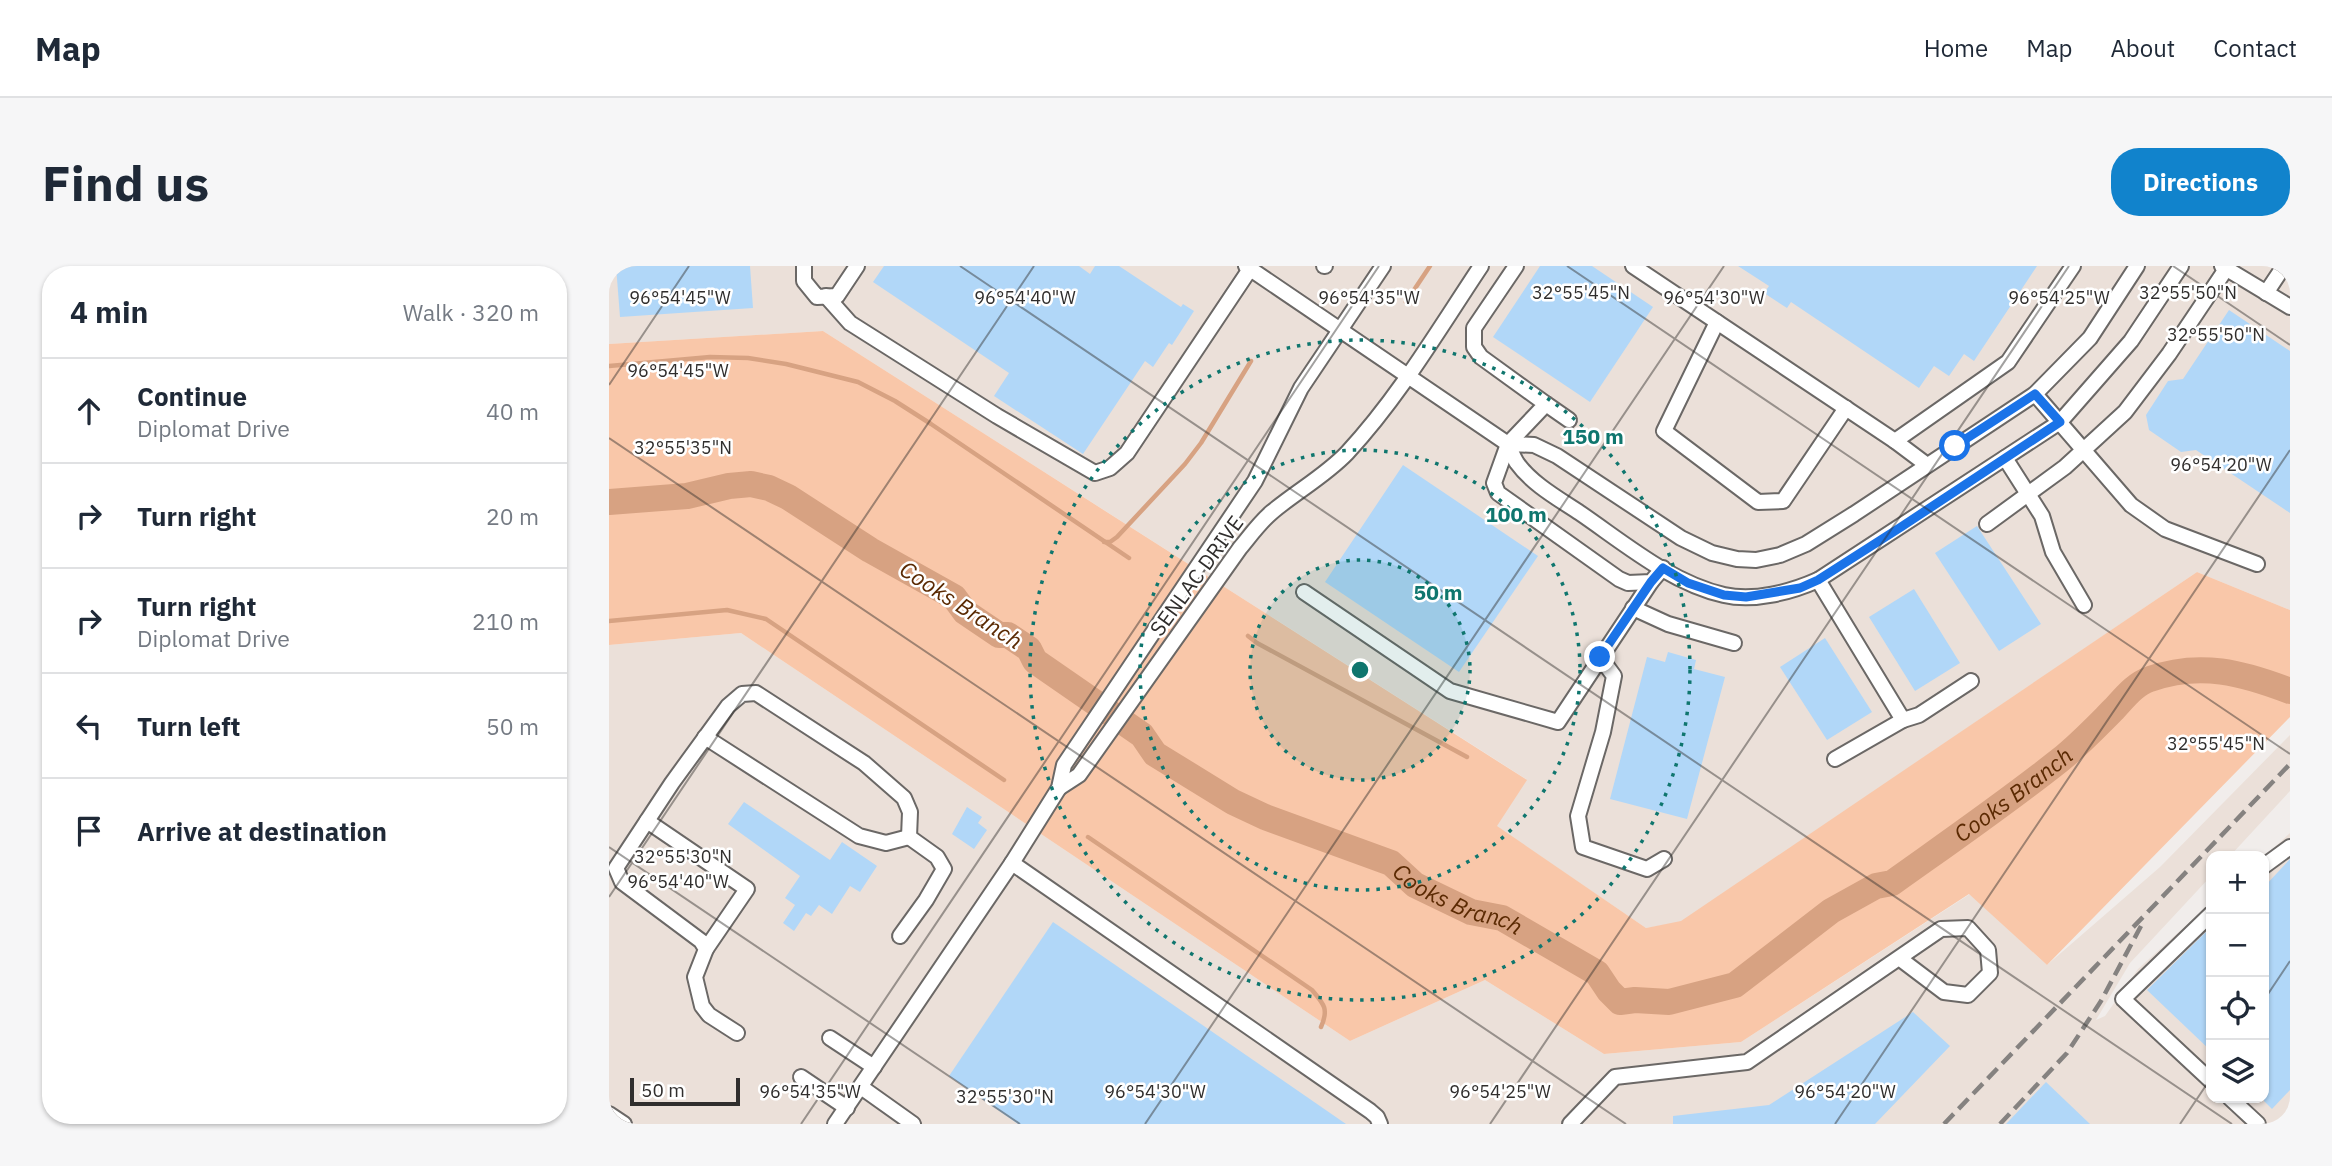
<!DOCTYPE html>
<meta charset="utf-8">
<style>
:root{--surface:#fff;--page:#f6f6f7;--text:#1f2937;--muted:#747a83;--line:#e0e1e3;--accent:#1183cc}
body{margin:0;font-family:"IBM Plex Sans",sans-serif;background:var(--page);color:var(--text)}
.controls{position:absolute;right:21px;bottom:21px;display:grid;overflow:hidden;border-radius:14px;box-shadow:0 2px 5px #0004}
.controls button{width:63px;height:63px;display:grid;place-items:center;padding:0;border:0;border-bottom:2px solid var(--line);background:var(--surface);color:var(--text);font:35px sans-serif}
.scale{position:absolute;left:21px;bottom:18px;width:110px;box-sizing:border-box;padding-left:7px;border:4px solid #302e2d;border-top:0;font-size:19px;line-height:24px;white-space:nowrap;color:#302e2d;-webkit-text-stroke:5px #fff;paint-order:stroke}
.stop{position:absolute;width:21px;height:21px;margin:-16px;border:5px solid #1a73e8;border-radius:50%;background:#fff}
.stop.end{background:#1a73e8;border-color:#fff;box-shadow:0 2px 7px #0008}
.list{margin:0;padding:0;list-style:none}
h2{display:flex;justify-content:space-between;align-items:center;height:91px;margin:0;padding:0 28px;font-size:30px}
h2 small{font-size:23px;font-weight:400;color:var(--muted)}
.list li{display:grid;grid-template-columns:46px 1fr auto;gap:21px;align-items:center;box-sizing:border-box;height:105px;padding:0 28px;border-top:2px solid var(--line)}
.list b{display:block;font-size:26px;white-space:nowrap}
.list p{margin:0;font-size:23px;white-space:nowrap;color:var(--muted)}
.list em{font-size:23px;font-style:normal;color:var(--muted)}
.icon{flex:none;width:38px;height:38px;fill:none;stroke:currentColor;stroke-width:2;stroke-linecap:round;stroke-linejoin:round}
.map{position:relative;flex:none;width:1681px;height:858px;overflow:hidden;border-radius:28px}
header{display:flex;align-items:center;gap:42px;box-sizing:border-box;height:98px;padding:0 35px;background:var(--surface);border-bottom:2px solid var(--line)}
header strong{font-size:33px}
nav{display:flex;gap:38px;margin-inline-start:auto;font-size:24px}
.intro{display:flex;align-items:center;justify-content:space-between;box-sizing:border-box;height:168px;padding:0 42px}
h1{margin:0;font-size:49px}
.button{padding:18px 32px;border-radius:28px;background:var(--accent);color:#fff;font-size:24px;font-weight:700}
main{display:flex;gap:42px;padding:0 42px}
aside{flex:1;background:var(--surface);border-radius:28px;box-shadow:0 2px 5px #0004}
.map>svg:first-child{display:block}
</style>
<header>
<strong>Map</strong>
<nav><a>Home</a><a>Map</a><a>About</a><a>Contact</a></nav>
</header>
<div class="intro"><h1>Find us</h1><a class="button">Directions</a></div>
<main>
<aside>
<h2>4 min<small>Walk · 320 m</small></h2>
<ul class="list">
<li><svg class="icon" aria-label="ahead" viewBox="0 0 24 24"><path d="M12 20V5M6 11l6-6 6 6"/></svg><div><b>Continue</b><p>Diplomat Drive</p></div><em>40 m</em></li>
<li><svg class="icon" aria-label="right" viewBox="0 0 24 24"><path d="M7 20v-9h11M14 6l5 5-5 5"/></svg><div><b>Turn right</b></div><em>20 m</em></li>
<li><svg class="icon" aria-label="right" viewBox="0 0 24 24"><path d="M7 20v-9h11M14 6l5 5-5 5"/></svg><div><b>Turn right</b><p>Diplomat Drive</p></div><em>210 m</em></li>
<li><svg class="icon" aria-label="left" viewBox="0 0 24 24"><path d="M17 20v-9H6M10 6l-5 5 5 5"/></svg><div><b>Turn left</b></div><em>50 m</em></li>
<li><svg class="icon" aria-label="arrive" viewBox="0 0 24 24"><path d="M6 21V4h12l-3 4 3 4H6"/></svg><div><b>Arrive at destination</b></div></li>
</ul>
</aside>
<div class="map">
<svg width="1681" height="858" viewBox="0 0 1681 858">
<rect width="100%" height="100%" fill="#f1edeb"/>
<!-- built -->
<g fill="#ebe0d9">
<path d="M 0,0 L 1681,0 L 1681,344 L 1588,306 L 1072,656 L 1037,662 L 887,560 L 917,513 L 214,65 L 0,78 Z"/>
<path d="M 132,367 L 741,775 L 876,714 L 995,788 L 1132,776 L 1361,628 L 1438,699 L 1551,601 L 1681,469 L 1681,525 L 1621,590 L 1602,590 L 1602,610 L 1521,697 L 1487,754 L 1496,750 L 1529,703 L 1602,637 L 1602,832 L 1655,832 L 1655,591 L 1681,567 L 1681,858 L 0,858 L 0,379 Z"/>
</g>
<!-- green -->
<path fill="#f9c7a9" d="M 214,65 L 918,514 L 888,560 L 1037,662 L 1072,655 L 1588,306 L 1681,344 L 1681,451 L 1438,699 L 1360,628 L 1132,776 L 995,788 L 876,714 L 741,775 L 132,367 L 0,379 L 0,78 Z"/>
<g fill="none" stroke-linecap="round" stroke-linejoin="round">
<!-- stream -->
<g stroke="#d7a282" stroke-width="4.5">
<path d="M 797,36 L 821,0"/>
<path d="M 0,100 L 101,91 L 139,92 L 177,98 L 249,116 L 286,135 L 322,158 L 520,292"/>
<path d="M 495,276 L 501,276 L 508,271 L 576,198 L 592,177 L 642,95"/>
<path d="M 0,355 L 118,344 L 157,353 L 395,514"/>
<path d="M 639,370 L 648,377 L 858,491"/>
<path d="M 479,571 L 703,724 C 715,738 720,743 712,761"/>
</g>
<!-- river -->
<path stroke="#d7a282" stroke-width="26" id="s1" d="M 0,236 L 78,230 L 120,220 L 142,218 L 160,222 L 179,231 L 261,284 L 345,331 L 356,346 L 390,369 L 399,369 L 420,383 L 426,395 L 533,469 L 546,488 L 624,536 L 656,551 L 782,597 L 806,619 L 862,646 L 893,652 L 988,707 L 1000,725 L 1011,736 L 1026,734 L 1060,736 L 1126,719 L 1222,645 L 1267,620 L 1283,617 C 1339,577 1397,537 1451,494 C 1470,479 1488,460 1505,443 C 1516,431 1526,418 1541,413 C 1591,395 1634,407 1681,425"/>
</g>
<!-- building -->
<g fill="#b1d7f8">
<path d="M 7,0 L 141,0 L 144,42 L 11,51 Z"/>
<path d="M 275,0 L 470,0 L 481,8 L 486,0 L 510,0 L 572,41 L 574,38 L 585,45 L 563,79 L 560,77 L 544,101 L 536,95 L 474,188 L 385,130 L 400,107 L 264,16 Z"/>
<path d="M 931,0 L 983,0 L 1044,41 L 981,136 L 884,71 Z"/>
<path d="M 1129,0 L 1428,0 L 1365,95 L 1355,88 L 1340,110 L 1325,100 L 1310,122 L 1182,36 L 1178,42 L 1155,27 L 1160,20 Z"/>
<path d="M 1620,44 L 1681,85 L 1681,247 L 1587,184 L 1572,186 L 1540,164 L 1537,149 L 1559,115 L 1574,113 Z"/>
<path d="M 794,199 L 929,290 L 850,406 L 716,316 Z"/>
<path d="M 1368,260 L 1432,358 L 1390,385 L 1326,287 Z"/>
<path d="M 1305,323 L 1351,397 L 1306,425 L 1260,351 Z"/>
<path d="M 1216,372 L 1263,446 L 1218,474 L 1171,401 Z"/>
<path d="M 1059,386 L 1087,394 L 1085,403 L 1116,411 L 1078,553 L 1001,533 L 1038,391 L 1056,396 Z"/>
<path d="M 135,536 L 221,594 L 233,576 L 268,600 L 251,626 L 241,620 L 223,648 L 210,639 L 202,650 L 197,647 L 185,665 L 174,657 L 186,639 L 176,632 L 191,610 L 119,558 Z"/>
<path d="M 358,541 L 373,551 L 369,557 L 378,564 L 365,583 L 343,568 Z"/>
<path d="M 1681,593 L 1681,824 L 1663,843 L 1655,835 L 1655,621 Z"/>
<path d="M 444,656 L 737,858 L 409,858 L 340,810 Z"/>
<path d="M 1602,661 L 1602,785 L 1538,724 Z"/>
<path d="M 1304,746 L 1341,780 L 1266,858 L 1064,858 L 1064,850 L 1160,839 Z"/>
<path d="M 1437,816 L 1481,858 L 1397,858 Z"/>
</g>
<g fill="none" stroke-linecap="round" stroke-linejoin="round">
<defs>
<g id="minor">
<path d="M 195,0 L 195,15 L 208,31 L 228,30 L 248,0"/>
<path d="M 637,0 L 899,178 C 902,184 904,191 908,197 C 923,218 950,233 971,247 C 1015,277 1062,317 1115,329 C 1145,336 1182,326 1209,314 L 1451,156 L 1522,75 L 1572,0"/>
<path d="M 715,0 L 716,0"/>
<path d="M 907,0 L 865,62 L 865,81 L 872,91 L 937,138 L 899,178 L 885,217 L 889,227 L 1010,313 L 1019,317 L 1042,316 L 1054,302"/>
<path d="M 1024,0 L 1286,175 L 1399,96 L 1464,0"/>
<path d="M 1613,0 L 1681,41"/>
<path d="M 1657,27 L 1675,0"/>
<path d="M 217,30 L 241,57 L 388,150 L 486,207 L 501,202 L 518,187 L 641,3"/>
<path d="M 1108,56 L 1055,165 L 1149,236 L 1174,235 L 1237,142"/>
<path d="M 1426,128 L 1522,239 L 1556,263 L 1648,298"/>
<path d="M 937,138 L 960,154"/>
<path d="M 1286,175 L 1318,199"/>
<path d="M 899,178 L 925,179 L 948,190 L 1072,272 L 1103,287 L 1128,293 L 1147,294 L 1171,289 L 1197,278 L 1245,248 L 1426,128 L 1481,72 L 1528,0"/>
<path d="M 1396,192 L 1433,250 L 1444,286 L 1475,339"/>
<path d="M 1378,258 L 1456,201 L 1516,146 L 1560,88 L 1619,0"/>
<path d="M 1209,314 L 1294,454"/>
<path d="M 695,326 L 841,425 L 949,456 L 1042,316"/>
<path d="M 1024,342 L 1059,358 L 1125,377"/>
<path d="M 991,391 L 1005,410 L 994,466 L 969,550 L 974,581 L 1038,603 L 1055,593"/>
<path d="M 96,471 L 250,570 L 277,577 L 300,571"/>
<path d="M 1226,493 L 1294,454 L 1310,449 L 1362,415"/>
<path d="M 450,522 L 470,509 L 631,282 C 641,270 651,256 663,246 C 688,225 716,210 738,187 C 790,131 830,63 872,0"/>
<path d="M 38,555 L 138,623 L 97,683"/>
<path d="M 403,597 L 761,845 L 768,851 L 771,858"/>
<path d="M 1655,600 L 1681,581"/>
<path d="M 1602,648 L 1514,733 L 1602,815"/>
<path d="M 291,670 L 317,634 L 335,603 L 328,591 L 300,571"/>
<path d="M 128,767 L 100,749 L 93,740 L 86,711 L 97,683 L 92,675 L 13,616 L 7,602 L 63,517 L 119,440 L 133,428 L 147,427 L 255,497 L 295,532 L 301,546 L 300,571"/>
<path d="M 221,772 L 265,801"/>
<path d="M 192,811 L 238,842"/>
<path d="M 252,821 L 304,858"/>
<path d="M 1621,832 L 1649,858"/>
<path d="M 0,848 L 15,858"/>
<path d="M 226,858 L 403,597 L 450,522 L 455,499 L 646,215 L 692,122 L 774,0"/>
<path d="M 961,858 L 1006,811 L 1138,796 L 1332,663 L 1359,662 L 1379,684 L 1381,707 L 1359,729 L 1335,726 L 1290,692"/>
</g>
</defs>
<!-- minor casing -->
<use href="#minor" stroke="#6b6866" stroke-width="18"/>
<!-- minor -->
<use href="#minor" stroke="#fff" stroke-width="14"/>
<!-- rail -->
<g stroke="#858280" stroke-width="4.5" stroke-dasharray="14 7" stroke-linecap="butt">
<path d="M 1335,858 L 1681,498"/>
<path d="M 1391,858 L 1458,787 L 1492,735 L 1532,660"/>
</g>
</g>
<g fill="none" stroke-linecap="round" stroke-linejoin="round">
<!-- route -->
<path stroke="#1a73e8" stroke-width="9" d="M 991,391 L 1042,316 L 1054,302 L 1079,317 L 1115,329 L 1137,331 L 1191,322 L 1209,314 L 1292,261 L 1451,156 L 1426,128 L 1346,180"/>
</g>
<!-- ticks -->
<path fill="none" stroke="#302e2d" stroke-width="2" stroke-opacity="0.45" d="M 351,0 L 1623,858M 958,0 L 1681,488M 1564,0 L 1681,79M 0,119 L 80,0M 0,172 L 1017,858M 0,581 L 411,858M 0,631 L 425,0M 1655,734 L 1681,695M 192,858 L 770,0M 536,858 L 1115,0M 881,858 L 1460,0M 1226,858 L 1681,184M 1571,858 L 1602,812"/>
<!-- distance rings -->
<circle cx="751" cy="404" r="110" fill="#0f766e" fill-opacity=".12"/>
<g fill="none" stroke="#0f766e" stroke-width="3.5" stroke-dasharray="3.5 7">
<circle cx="751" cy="404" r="110"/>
<circle cx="751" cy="404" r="220"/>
<circle cx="751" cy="404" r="330"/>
</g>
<g text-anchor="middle" stroke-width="5" stroke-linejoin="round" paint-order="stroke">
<!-- street labels -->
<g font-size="21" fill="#302e2d" stroke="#fff">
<text transform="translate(588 310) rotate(-54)" y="7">SENLAC DRIVE</text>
</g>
<!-- water labels -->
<g font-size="23" font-style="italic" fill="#5b2a03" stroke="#fff">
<text transform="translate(352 339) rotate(33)" y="8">Cooks Branch</text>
<text dy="8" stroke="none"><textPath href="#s1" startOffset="1628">Cooks Branch</textPath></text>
<text dy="8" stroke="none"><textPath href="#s1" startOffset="976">Cooks Branch</textPath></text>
</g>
</g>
<g font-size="18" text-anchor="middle" fill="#302e2d" stroke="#fff" stroke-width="5" stroke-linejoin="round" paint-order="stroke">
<text x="972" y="33">32°55'45"N</text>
<text x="1579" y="33">32°55'50"N</text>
<text x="416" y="38">96°54'40"W</text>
<text x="71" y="38">96°54'45"W</text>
<text x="760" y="38">96°54'35"W</text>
<text x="1105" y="38">96°54'30"W</text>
<text x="1450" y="38">96°54'25"W</text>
<text x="1607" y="75">32°55'50"N</text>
<text x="69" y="111">96°54'45"W</text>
<text x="74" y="188">32°55'35"N</text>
<text x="1612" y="205">96°54'20"W</text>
<text x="1607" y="484">32°55'45"N</text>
<text x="74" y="597">32°55'30"N</text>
<text x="69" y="622">96°54'40"W</text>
<text x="201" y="832">96°54'35"W</text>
<text x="546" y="832">96°54'30"W</text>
<text x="891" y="832">96°54'25"W</text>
<text x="1236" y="832">96°54'20"W</text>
<text x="396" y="837">32°55'30"N</text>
</g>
<circle cx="751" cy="404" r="10" fill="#0f766e" stroke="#fff" stroke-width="3.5"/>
<g font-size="21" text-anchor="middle" font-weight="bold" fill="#0f766e" stroke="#fff" stroke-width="5" stroke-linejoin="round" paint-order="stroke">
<text x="984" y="178">150 m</text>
<text x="907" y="256">100 m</text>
<text x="829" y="334">50 m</text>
</g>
</svg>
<div class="controls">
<button>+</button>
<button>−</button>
<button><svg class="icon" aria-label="locate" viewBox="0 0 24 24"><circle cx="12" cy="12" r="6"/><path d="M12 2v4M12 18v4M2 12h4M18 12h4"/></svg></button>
<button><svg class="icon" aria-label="layers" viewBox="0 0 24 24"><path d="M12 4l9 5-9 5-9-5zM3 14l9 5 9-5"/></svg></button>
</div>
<div class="scale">50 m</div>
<div class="stop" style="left:1346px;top:180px"></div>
<div class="stop end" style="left:991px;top:391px"></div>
</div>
</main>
